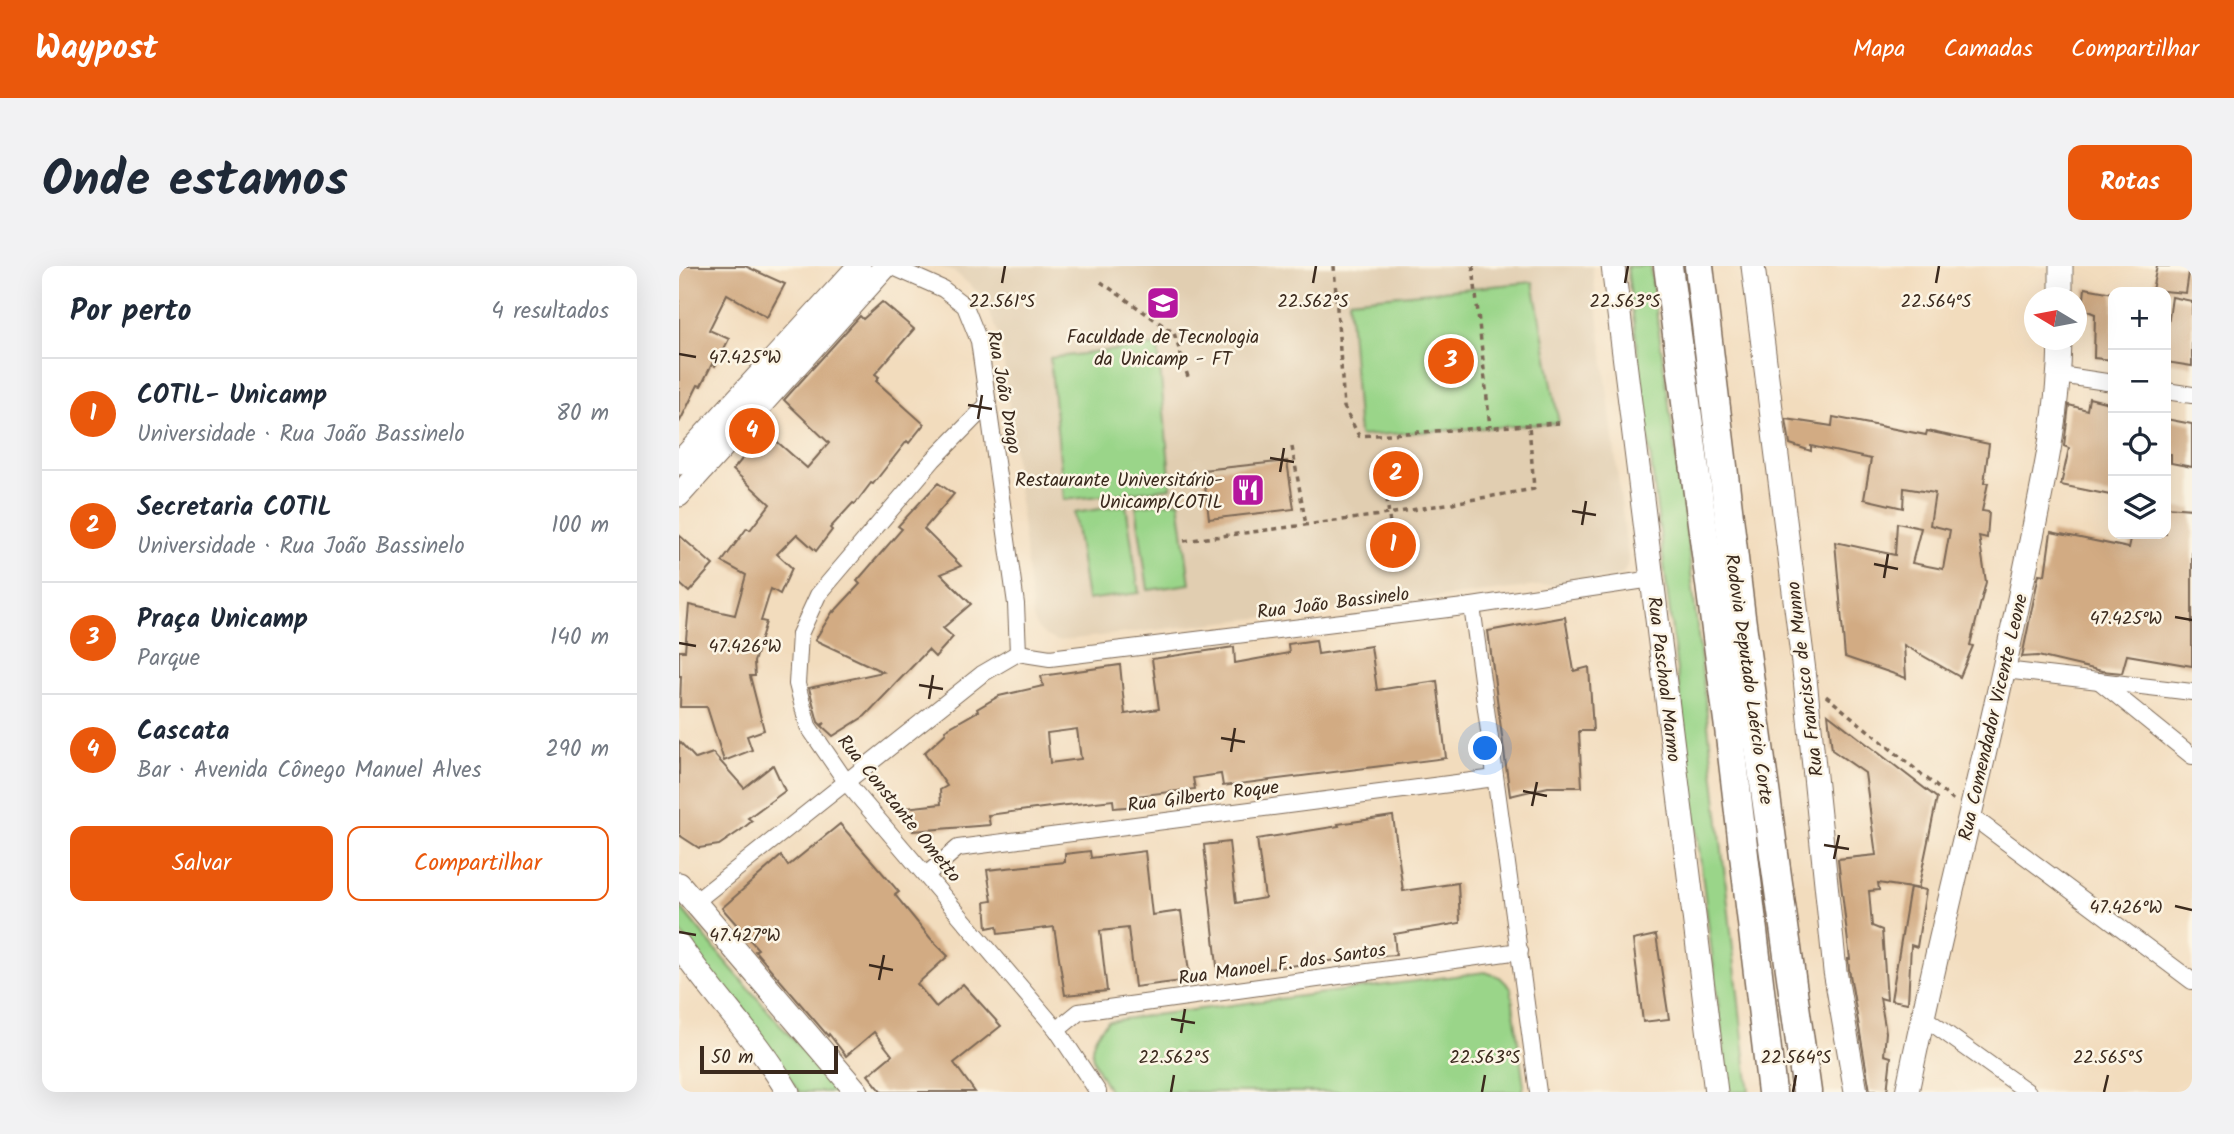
<!DOCTYPE html>
<html lang="pt">
<meta charset="utf-8">
<style>
:root{--surface:#fff;--page:#f2f2f3;--text:#1f2937;--muted:#747a83;--line:#e0e1e3;--accent:#ea580c}
body{margin:0;font-family:Kalam,sans-serif;background:var(--page);color:var(--text)}
.controls{position:absolute;right:21px;top:21px;display:grid;overflow:hidden;border-radius:14px;box-shadow:0 7px 28px #0002}
.controls button{width:63px;height:63px;display:grid;place-items:center;padding:0;border:0;border-bottom:2px solid var(--line);background:var(--surface);color:var(--text);font:35px sans-serif}
.compass{position:absolute;left:1345px;top:21px;width:63px;height:63px;border-radius:50%;background:var(--surface);box-shadow:0 7px 28px #0002;rotate:280deg}
.scale{position:absolute;left:21px;bottom:18px;width:138px;box-sizing:border-box;padding-left:7px;border:4px solid #3b2a1e;border-top:0;font-size:19px;line-height:24px;white-space:nowrap;color:#3b2a1e;-webkit-text-stroke:5px #fcf5e5;paint-order:stroke}
.you{position:absolute;left:807px;top:483px;width:24px;height:24px;margin:-18px;border:5px solid #fff;border-radius:50%;background:#1a73e8;box-shadow:0 0 0 10px #1a73e833}
.badge{display:grid;place-items:center;width:46px;height:46px;border-radius:50%;background:var(--accent);color:#fff;font-size:23px;font-weight:700}
.pin{position:absolute;translate:-50% -50%;border:4px solid #fff;box-shadow:0 2px 7px #0006}
.list{margin:0;padding:0;list-style:none}
h2{display:flex;justify-content:space-between;align-items:center;height:91px;margin:0;padding:0 28px;font-size:30px}
h2 small{font-size:23px;font-weight:400;color:var(--muted)}
.list li{display:grid;grid-template-columns:46px 1fr auto;gap:21px;align-items:center;box-sizing:border-box;height:112px;padding:0 28px;border-top:2px solid var(--line)}
.list b{display:block;font-size:26px;white-space:nowrap}
.list p{margin:0;font-size:23px;white-space:nowrap;color:var(--muted)}
.list em{font-size:23px;font-style:normal;color:var(--muted)}
.actions{display:flex;gap:14px;padding:21px 28px}
.actions a{flex:1;padding:16px 0;border:2px solid var(--accent);border-radius:14px;text-align:center;font-size:24px;color:var(--accent)}
.actions .main{background:var(--accent);color:#fff}
.icon{flex:none;width:38px;height:38px;fill:none;stroke:currentColor;stroke-width:2;stroke-linecap:round;stroke-linejoin:round}
.map{position:relative;flex:none;width:1513px;height:826px;overflow:hidden;border-radius:14px}
header{display:flex;align-items:center;gap:42px;box-sizing:border-box;height:98px;padding:0 35px;background:var(--accent);color:#fff}
header strong{font-size:33px}
nav{display:flex;gap:38px;margin-inline-start:auto;font-size:24px}
.intro{display:flex;align-items:center;justify-content:space-between;box-sizing:border-box;height:168px;padding:0 42px}
h1{margin:0;font-size:49px}
.button{padding:18px 32px;border-radius:14px;background:var(--accent);color:#fff;font-size:24px;font-weight:700}
main{display:flex;gap:42px;padding:0 42px}
aside{flex:1;background:var(--surface);border-radius:14px;box-shadow:0 7px 28px #0002}
.map>svg:first-child{display:block}
</style>
<header>
<strong>Waypost</strong>
<nav><a>Mapa</a><a>Camadas</a><a>Compartilhar</a></nav>
</header>
<div class="intro"><h1>Onde estamos</h1><a class="button">Rotas</a></div>
<main>
<aside>
<h2>Por perto<small>4 resultados</small></h2>
<ul class="list">
<li><span class="badge">1</span><div><b>COTIL- Unicamp</b><p>Universidade · Rua João Bassinelo</p></div><em>80 m</em></li>
<li><span class="badge">2</span><div><b>Secretaria COTIL</b><p>Universidade · Rua João Bassinelo</p></div><em>100 m</em></li>
<li><span class="badge">3</span><div><b>Praça Unicamp</b><p>Parque</p></div><em>140 m</em></li>
<li><span class="badge">4</span><div><b>Cascata</b><p>Bar · Avenida Cônego Manuel Alves</p></div><em>290 m</em></li>
</ul>
<div class="actions"><a class="main">Salvar</a><a>Compartilhar</a></div>
</aside>
<div class="map">
<svg width="1513" height="826" viewBox="0 0 1513 826">
<rect width="100%" height="100%" fill="#fcf5e5"/>
<filter id="ink" filterUnits="userSpaceOnUse"><feTurbulence type="fractalNoise" baseFrequency=".0143" numOctaves="2"/><feDisplacementMap in="SourceGraphic" scale="14" xChannelSelector="R" yChannelSelector="G"/><feConvolveMatrix kernelMatrix="1 2 1 2 8 2 1 2 1" color-interpolation-filters="sRGB"/></filter>
<filter id="wash" filterUnits="userSpaceOnUse"><feTurbulence type="fractalNoise" baseFrequency=".00686" numOctaves="4" result="noise"/><feDisplacementMap in="SourceGraphic" scale="28" xChannelSelector="R" yChannelSelector="G"/><feGaussianBlur stdDeviation="1.57" result="paint"/><feColorMatrix in="noise" values="0 0 0 0 0 0 0 0 0 0 0 0 0 0 0 0 0 1.4 0 .05"/><feComposite in="paint" operator="in"/></filter>
<g filter="url(#wash)">
<rect width="100%" height="100%" fill="#f2dcbd"/>
<!-- built -->
<path fill="#e1ceb1" d="M 260,0 L 913,0 L 949,292 L 948,300 L 944,308 L 937,311 L 378,375 L 368,370 L 358,362 L 354,352 L 322,72 L 302,29 L 277,7 Z"/>
<!-- green -->
<g fill="#9ad589" stroke="#6a8054" stroke-width="2">
<path d="M 948,0 L 971,0 L 1008,270 L 1070,826 L 1050,826 Z"/>
<path d="M 854,16 L 880,157 L 680,170 L 670,34 Z"/>
<path d="M 479,79 L 492,222 L 385,234 L 371,92 Z"/>
<path d="M 500,235 L 511,318 L 469,324 L 457,240 Z"/>
<path d="M 447,239 L 460,327 L 408,334 L 395,247 Z"/>
<path d="M 0,639 L 45,694 L 160,826 L 120,826 L 0,665 Z"/>
<path d="M 806,706 L 821,711 L 832,722 L 845,820 L 842,826 L 431,826 C 415,797 401,783 429,755 Z"/>
</g>
<g id="blocks">
<!-- building -->
<g fill="#d2ab83" fill-rule="evenodd">
<path d="M 0,0 L 66,0 L 106,18 L 88,51 L 48,28 L 30,64 L 50,73 L 36,100 L 33,98 L 22,120 L 19,119 L 0,157 Z"/>
<path d="M 1478,0 L 1511,0 L 1507,27 L 1473,24 Z"/>
<path d="M 1406,22 L 1434,27 L 1434,94 L 1415,92 L 1416,48 L 1404,43 Z"/>
<path d="M 1493,31 L 1513,35 L 1513,100 L 1487,96 L 1487,73 Z"/>
<path d="M 203,36 L 235,63 L 196,108 L 200,111 L 197,115 L 245,158 L 230,177 L 228,175 L 194,218 L 192,217 L 176,238 L 174,237 L 151,262 L 153,264 L 137,285 L 118,268 L 98,288 L 113,302 L 101,328 L 92,323 L 82,355 L 87,356 L 75,396 L 76,410 L 71,410 L 85,464 L 68,470 L 73,484 L 45,495 L 28,441 L 1,441 L 2,410 L 0,410 L 0,385 L 6,385 L 10,339 L 56,349 L 67,309 L 43,296 L 68,262 L 71,264 L 91,238 L 54,204 L 86,165 L 128,202 L 150,177 L 105,134 L 181,50 L 184,53 Z"/>
<path d="M 1410,132 L 1434,138 L 1434,212 L 1431,229 L 1382,219 L 1390,182 L 1385,180 L 1390,139 L 1408,144 Z"/>
<path d="M 1154,151 L 1247,169 L 1248,165 L 1310,178 L 1305,217 L 1309,217 L 1303,245 L 1310,246 L 1308,272 L 1300,270 L 1307,316 L 1291,379 L 1294,380 L 1281,411 L 1225,379 L 1227,412 L 1166,391 L 1156,276 L 1216,289 L 1218,257 L 1242,262 L 1233,297 L 1264,303 L 1271,264 L 1251,259 L 1256,227 L 1225,222 L 1224,242 L 1185,233 L 1192,193 L 1132,180 L 1132,185 L 1111,178 L 1107,153 L 1153,160 Z"/>
<path d="M 1487,153 L 1513,158 L 1513,201 L 1492,197 L 1492,188 L 1487,188 Z"/>
<path d="M 608,195 L 615,243 L 530,253 L 524,204 Z"/>
<path d="M 259,217 L 275,228 L 245,263 L 282,300 L 262,308 L 292,338 L 264,362 L 274,371 L 256,391 L 249,384 L 186,450 L 154,470 L 143,460 L 146,457 L 142,459 L 139,456 L 130,422 L 204,406 L 136,374 L 154,345 L 155,346 L 181,318 L 178,315 L 223,263 L 219,260 Z"/>
<path d="M 1487,241 L 1513,243 L 1513,400 L 1448,389 L 1443,407 L 1423,405 L 1359,390 L 1343,391 L 1360,308 L 1366,309 L 1372,266 L 1450,282 L 1453,268 L 1487,268 Z"/>
<path d="M 0,269 L 34,299 L 10,326 L 0,317 Z"/>
<path d="M 886,351 L 895,405 L 910,401 L 914,465 L 900,465 L 903,521 L 869,521 L 831,530 L 809,365 Z"/>
<path d="M 637,374 L 639,388 L 692,380 L 698,424 L 758,415 L 767,492 L 544,520 L 542,508 L 514,512 L 516,523 L 456,530 L 458,540 L 435,542 L 434,534 L 379,540 L 309,549 L 311,559 L 234,565 L 225,542 L 262,538 L 261,524 L 268,520 L 245,487 L 267,467 L 266,464 L 299,445 L 298,443 L 320,430 L 364,420 L 362,410 L 441,399 L 446,448 L 480,443 L 473,393 L 555,381 L 556,397 L 610,387 L 609,378 ZM 398,463 L 402,493 L 371,497 L 368,467 Z"/>
<path d="M 1149,448 L 1258,532 L 1239,623 L 1199,617 L 1200,624 L 1190,625 L 1193,660 L 1203,664 L 1208,734 L 1201,732 L 1207,766 L 1205,789 L 1212,791 L 1208,826 L 1191,825 L 1170,703 L 1169,693 L 1171,693 L 1159,593 L 1197,589 L 1186,507 L 1153,484 Z"/>
<path d="M 0,475 L 17,493 L 34,487 L 65,522 L 94,499 L 106,525 L 69,552 L 73,555 L 62,564 L 40,579 L 20,582 L 0,569 Z"/>
<path d="M 714,550 L 724,625 L 779,617 L 781,657 L 715,668 L 717,689 L 674,692 L 539,709 L 525,579 L 550,576 L 557,637 L 586,632 L 578,573 L 660,560 L 659,558 Z"/>
<path d="M 161,558 L 220,626 L 216,629 L 252,673 L 269,690 L 238,718 L 257,741 L 284,718 L 322,760 L 275,797 L 296,826 L 203,826 L 189,809 L 213,789 L 195,766 L 167,790 L 150,768 L 149,770 L 76,685 L 79,683 L 43,642 L 102,590 L 109,600 Z"/>
<path d="M 411,585 L 412,592 L 466,585 L 473,649 L 502,645 L 511,714 L 456,721 L 449,662 L 421,665 L 428,725 L 386,729 L 375,661 L 319,668 L 318,660 L 308,662 L 306,636 L 313,635 L 308,604 L 386,596 L 386,588 Z"/>
<path d="M 1231,621 L 1247,624 L 1238,681 L 1232,679 L 1229,737 L 1212,734 Z"/>
<path d="M 977,669 L 990,753 L 964,756 L 954,674 Z"/>
</g>
</g>
</g>
<g filter="url(#ink)">
<use href="#blocks" fill-opacity="0" stroke="#7b6856" stroke-width="2"/>
<g fill="none" stroke-linecap="round" stroke-linejoin="round">
<defs>
<g id="street">
<path d="M 212,0 L 264,23 L 286,40 L 300,75 L 337,338 L 339,387"/>
<path d="M 1381,109 L 1434,117"/>
<path d="M 1487,125 L 1513,129"/>
<path d="M 309,138 L 254,194 L 139,329 L 121,368 L 118,418 L 129,460 L 168,517 L 378,764 L 419,826"/>
<path d="M 793,340 L 859,826"/>
<path d="M 339,387 L 371,392 L 793,340 L 973,313"/>
<path d="M 1326,404 L 1513,426"/>
<path d="M 1420,415 L 1513,490"/>
<path d="M 1291,549 L 1513,715"/>
<path d="M 247,609 L 279,582 L 816,512"/>
<path d="M 16,636 L 303,408 L 339,387"/>
<path d="M 1243,750 L 1349,826"/>
<path d="M 378,764 L 400,746 L 841,685"/>
</g>
<g id="secondary">
<path d="M 934,0 L 1037,826"/>
<path d="M 1074,0 L 1126,413 L 1156,705 L 1177,826"/>
<path d="M 1382,0 L 1382,32"/>
<path d="M 0,197 L 180,0"/>
<path d="M 0,229 L 207,0"/>
<path d="M 0,618 L 178,826"/>
<path d="M 0,679 C 35,730 78,773 109,826"/>
<path d="M 1228,826 C 1263,653 1310,482 1345,309 C 1361,231 1380,153 1381,74"/>
</g>
<g id="highway">
<path d="M 989,0 L 1050,462 L 1093,826"/>
<path d="M 1020,0 L 1062,351 L 1128,826"/>
</g>
</defs>
<!-- street casing -->
<use href="#street" stroke="#7b6856" stroke-width="18"/>
<!-- secondary casing -->
<use href="#secondary" stroke="#7b6856" stroke-width="25"/>
<!-- highway casing -->
<use href="#highway" stroke="#7b6856" stroke-width="31"/>
<!-- path -->
<g stroke="#7b6856" stroke-width="3.5" stroke-dasharray="5 5" stroke-linecap="butt">
<path d="M 655,0 L 665,141 L 680,170 L 880,157"/>
<path d="M 794,0 L 811,161"/>
<path d="M 422,16 L 495,67 L 509,111"/>
<path d="M 613,181 L 627,259"/>
<path d="M 708,232 L 711,259"/>
<path d="M 505,275 L 709,248 L 855,223 L 850,159"/>
<path d="M 1147,430 L 1274,534"/>
</g>
<!-- street -->
<use href="#street" stroke="#fff" stroke-width="16"/>
<!-- secondary -->
<use href="#secondary" stroke="#fff" stroke-width="23"/>
<!-- highway -->
<use href="#highway" stroke="#fff" stroke-width="28"/>
</g>
</g>
<!-- ticks -->
<path fill="none" stroke="#3b2a1e" stroke-width="2.5" d="M 323,17 L 326,0M 634,17 L 637,0M 946,17 L 949,0M 1257,17 L 1260,0M 0,88 L 17,91M 289,139 L 313,143M 299,153 L 303,129M 591,192 L 615,196M 601,206 L 605,182M 893,245 L 917,249M 903,259 L 907,235M 1195,298 L 1219,303M 1205,312 L 1209,288M 1496,351 L 1513,354M 0,377 L 17,380M 240,419 L 264,423M 250,433 L 254,409M 542,472 L 566,476M 552,486 L 556,462M 844,525 L 868,530M 853,540 L 858,516M 1145,579 L 1170,583M 1155,593 L 1160,569M 1496,640 L 1513,644M 0,666 L 17,669M 190,699 L 214,704M 200,714 L 205,689M 492,753 L 516,757M 502,767 L 506,743M 492,826 L 495,809M 803,826 L 806,809M 1114,826 L 1117,809M 1425,826 L 1429,809"/>
<!-- icons -->
<defs>
<symbol id="university-square" viewBox="-11 -11 22 22"><rect x="-9" y="-9" width="18" height="18" rx="4" fill="#b5179e" stroke="#fcf5e5"/><path d="M0-5L7-2L0 1L-7-2ZM-4 1L0 2.5L4 1V4Q0 6-4 4Z" fill="#fff"/></symbol>
<symbol id="restaurant-square" viewBox="-11 -11 22 22"><rect x="-9" y="-9" width="18" height="18" rx="4" fill="#b5179e" stroke="#fcf5e5"/><path d="M-5-6h1v4h1v-4h1v4h1v-4h1v5L-1.5 .5V6h-2V.5L-5-1ZM5-6V6H3V1.5H1.5Q1.5-4 5-6Z" fill="#fff"/></symbol>
</defs>
<g fill-rule="evenodd">
<use href="#university-square" x="465" y="18" width="38" height="38"/>
<use href="#restaurant-square" x="550" y="205" width="38" height="38"/>
</g>
<g text-anchor="middle" stroke-width="5" stroke-linejoin="round" paint-order="stroke">
<!-- poi labels -->
<g font-size="19" fill="#3b2a1e" stroke="#fcf5e5">
<text x="484" y="77">Faculdade de Tecnologia<tspan x="484" dy="22">da Unicamp - FT</tspan></text>
<text x="544" y="220" text-anchor="end">Restaurante Universitário-<tspan x="544" dy="22">Unicamp/COTIL</tspan></text>
</g>
<!-- street labels -->
<g font-size="19" fill="#3b2a1e" stroke="#fcf5e5">
<text transform="translate(326 126) rotate(80)" y="7">Rua João Drago</text>
<text transform="translate(654 336) rotate(-7)" y="7">Rua João Bassinelo</text>
<text transform="translate(986 413) rotate(83)" y="7">Rua Paschoal Marmo</text>
<text transform="translate(1071 413) rotate(82)" y="7">Rodovia Deputado Laércio Corte</text>
<text transform="translate(1125 413) rotate(-97)" y="7">Rua Francisco de Munno</text>
<text transform="translate(1313 451) rotate(-77)" y="7">Rua Comendador Vicente Leone</text>
<text transform="translate(524 529) rotate(-7)" y="7">Rua Gilberto Roque</text>
<text transform="translate(221 542) rotate(51)" y="7">Rua Constante Ometto</text>
<text transform="translate(603 697) rotate(-8)" y="7">Rua Manoel F. dos Santos</text>
</g>
</g>
<g font-size="18" text-anchor="middle" fill="#3b2a1e" stroke="#fcf5e5" stroke-width="5" stroke-linejoin="round" paint-order="stroke">
<text x="323" y="41">22.561°S</text>
<text x="634" y="41">22.562°S</text>
<text x="946" y="41">22.563°S</text>
<text x="1257" y="41">22.564°S</text>
<text x="66" y="97">47.425°W</text>
<text x="1447" y="358">47.425°W</text>
<text x="66" y="386">47.426°W</text>
<text x="1447" y="647">47.426°W</text>
<text x="66" y="675">47.427°W</text>
<text x="495" y="797">22.562°S</text>
<text x="806" y="797">22.563°S</text>
<text x="1117" y="797">22.564°S</text>
<text x="1429" y="797">22.565°S</text>
</g>
</svg>
<div class="controls">
<button>+</button>
<button>−</button>
<button><svg class="icon" aria-label="locate" viewBox="0 0 24 24"><circle cx="12" cy="12" r="6"/><path d="M12 2v4M12 18v4M2 12h4M18 12h4"/></svg></button>
<button><svg class="icon" aria-label="layers" viewBox="0 0 24 24"><path d="M12 4l9 5-9 5-9-5zM3 14l9 5 9-5"/></svg></button>
</div>
<svg class="compass" viewBox="-18 -18 36 36"><path d="M0-13l5 13h-10z" fill="#e53935"/><path d="M0 13l5-13h-10z" fill="#747a83"/></svg>
<div class="scale">50 m</div>
<div class="you"></div>
<div class="pin badge" style="left:714px;top:279px">1</div>
<div class="pin badge" style="left:717px;top:208px">2</div>
<div class="pin badge" style="left:772px;top:95px">3</div>
<div class="pin badge" style="left:73px;top:165px">4</div>
</div>
</main>
